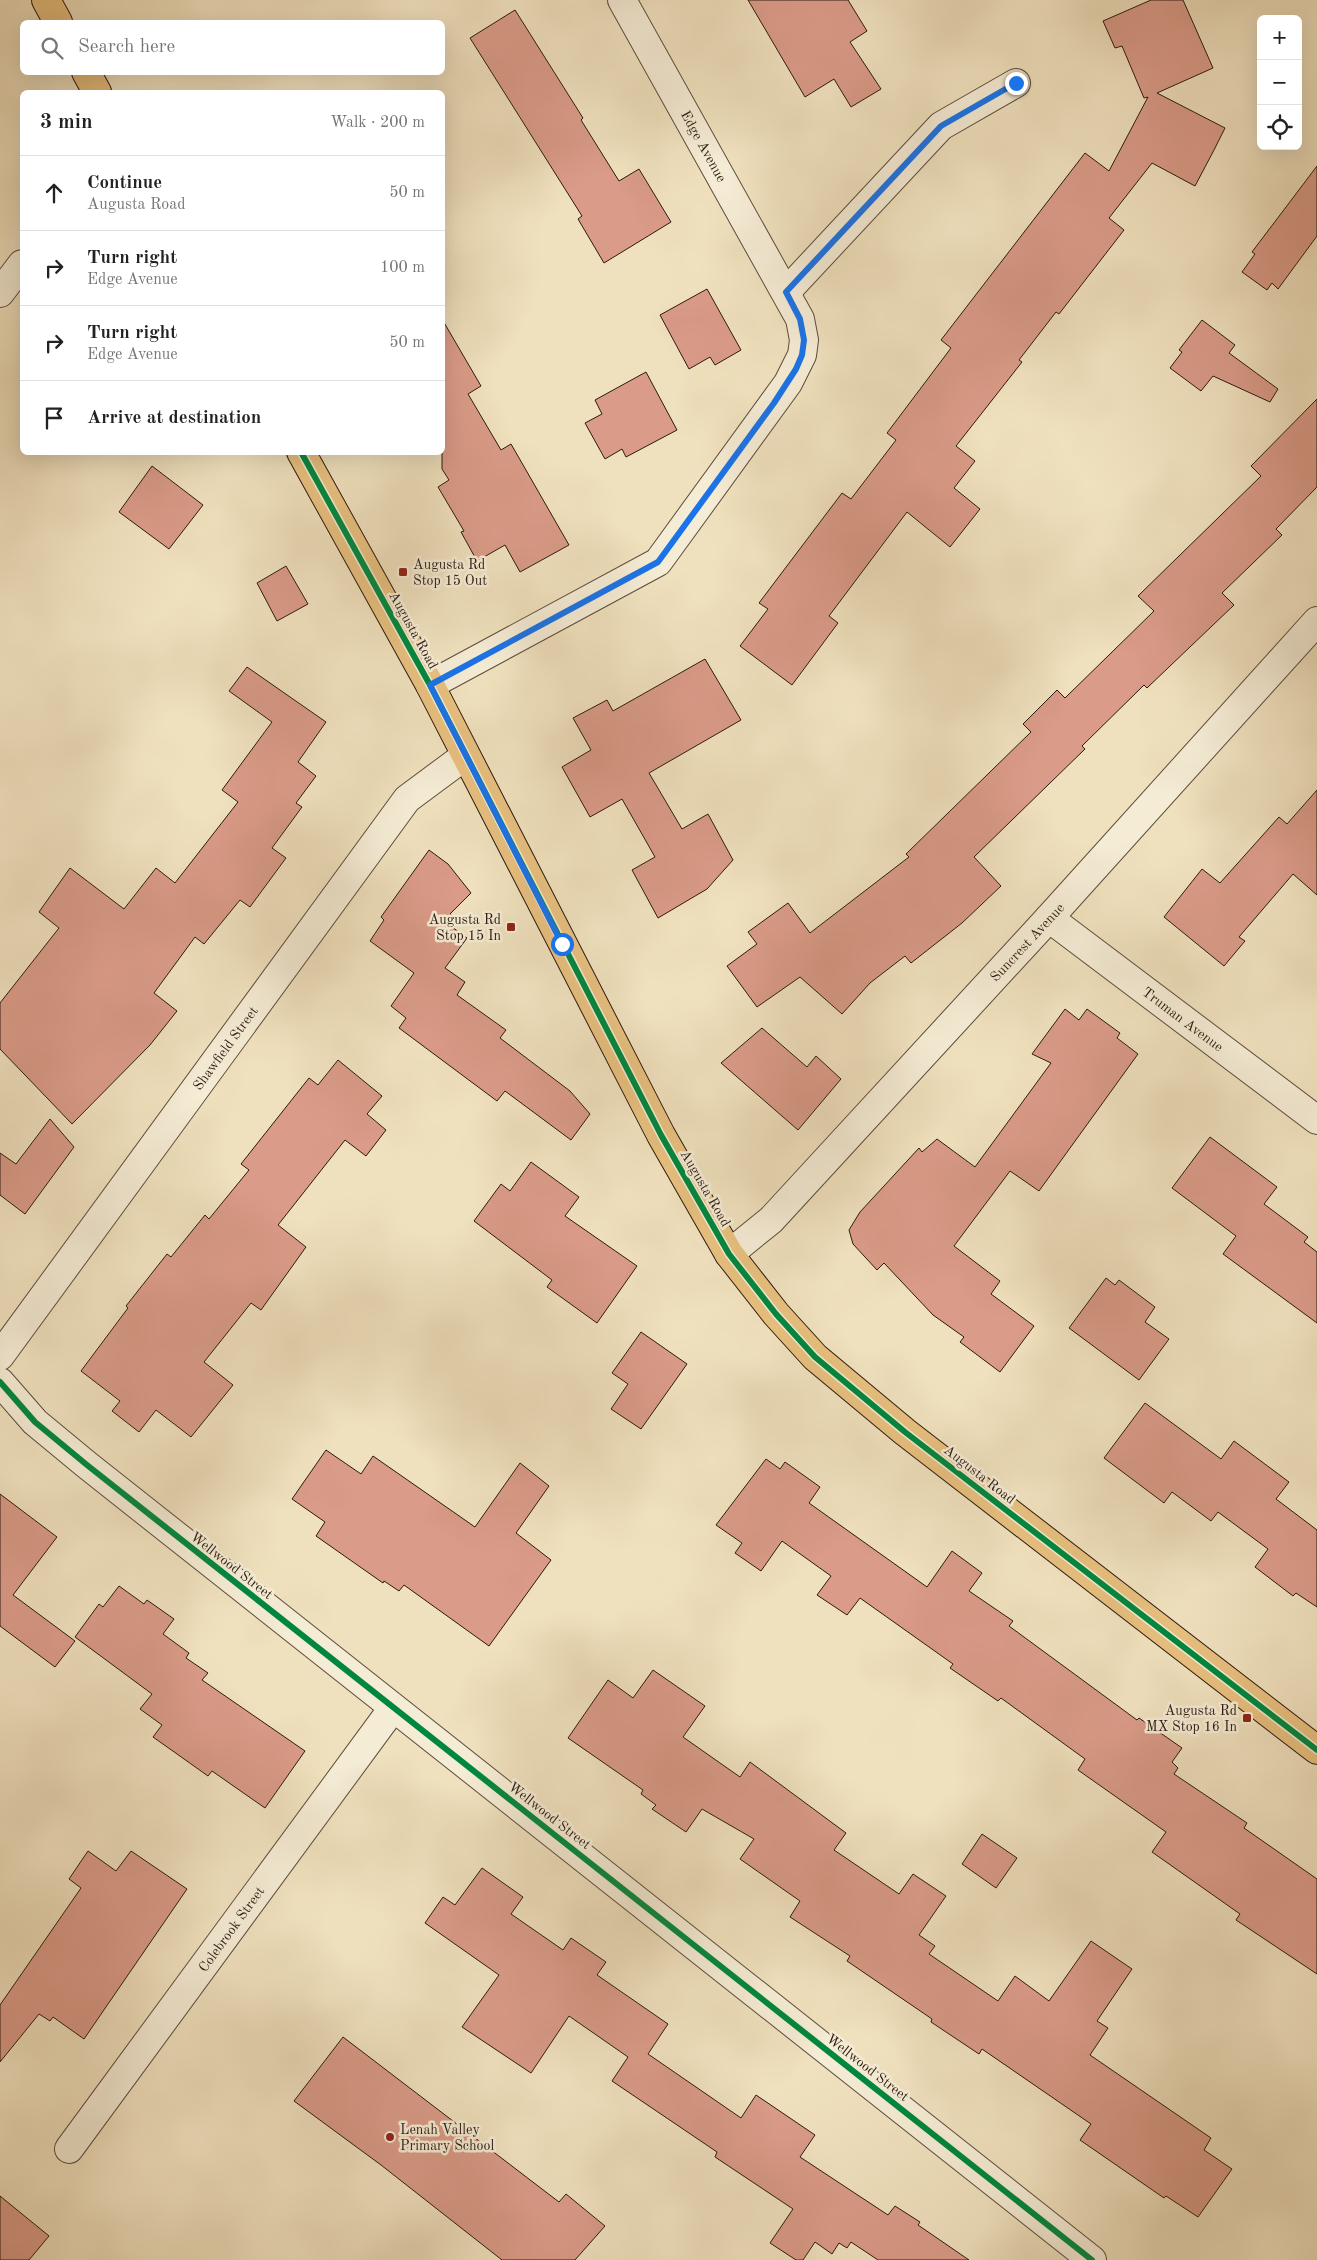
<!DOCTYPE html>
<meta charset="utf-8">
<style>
:root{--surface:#fff;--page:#f2f2f2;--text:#222;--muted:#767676;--line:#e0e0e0}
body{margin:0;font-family:"Old Standard TT",serif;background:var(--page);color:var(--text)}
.controls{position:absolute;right:15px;top:15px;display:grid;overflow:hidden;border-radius:8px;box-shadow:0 5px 20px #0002}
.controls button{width:45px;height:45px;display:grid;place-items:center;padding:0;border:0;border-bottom:1px solid var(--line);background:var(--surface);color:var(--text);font:25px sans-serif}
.stop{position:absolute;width:15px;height:15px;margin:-11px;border:4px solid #1a73e8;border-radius:50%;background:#fff}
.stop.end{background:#1a73e8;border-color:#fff;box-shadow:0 1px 5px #0008}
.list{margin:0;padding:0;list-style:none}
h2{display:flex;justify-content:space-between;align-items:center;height:65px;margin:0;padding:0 20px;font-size:21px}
h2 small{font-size:16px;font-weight:400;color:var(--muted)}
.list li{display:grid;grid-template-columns:32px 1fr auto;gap:15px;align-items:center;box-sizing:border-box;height:75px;padding:0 20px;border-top:1px solid var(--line)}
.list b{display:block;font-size:19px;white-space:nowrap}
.list p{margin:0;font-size:16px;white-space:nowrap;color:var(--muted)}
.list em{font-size:16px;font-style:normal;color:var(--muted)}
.icon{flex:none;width:28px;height:28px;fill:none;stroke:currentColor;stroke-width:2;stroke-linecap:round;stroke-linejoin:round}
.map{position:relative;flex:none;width:1317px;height:2260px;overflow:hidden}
.search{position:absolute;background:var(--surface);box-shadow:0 5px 20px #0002;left:20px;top:20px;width:425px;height:55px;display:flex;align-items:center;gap:12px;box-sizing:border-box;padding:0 18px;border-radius:8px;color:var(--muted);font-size:19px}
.panel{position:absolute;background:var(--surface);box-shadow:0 5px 20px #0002;left:20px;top:90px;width:425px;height:365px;border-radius:8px}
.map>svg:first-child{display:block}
</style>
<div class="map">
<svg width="1317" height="2260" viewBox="0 0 1317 2260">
<rect width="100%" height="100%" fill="#f0e1be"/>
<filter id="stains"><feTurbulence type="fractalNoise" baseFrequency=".004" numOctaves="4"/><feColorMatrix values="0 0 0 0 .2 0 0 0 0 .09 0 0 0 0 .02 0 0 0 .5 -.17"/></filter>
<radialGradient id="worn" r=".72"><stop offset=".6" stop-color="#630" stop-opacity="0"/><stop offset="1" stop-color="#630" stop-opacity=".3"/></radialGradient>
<!-- building -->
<g fill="#da9b88" stroke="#2b1a10">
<path d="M 748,0 L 848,0 L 867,31 L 850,42 L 881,89 L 851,107 L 834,79 L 805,97 Z"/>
<path d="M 1151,0 L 1183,0 L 1213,68 L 1157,93 L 1225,128 L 1214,150 L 1195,186 L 1152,163 L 1109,218 L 1124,230 L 1059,314 L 1056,312 L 1019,360 L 1022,362 L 956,446 L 975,461 L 954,488 L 980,509 L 950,547 L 907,512 L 829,616 L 838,623 L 792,685 L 740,646 L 768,609 L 759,603 L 842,493 L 851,499 L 896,440 L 887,433 L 951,348 L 941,340 L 1085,153 L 1109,171 L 1148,97 L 1144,98 L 1122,46 L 1115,48 L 1103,21 Z"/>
<path d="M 515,10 L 583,118 L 581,120 L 619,181 L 639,169 L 671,222 L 604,263 L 578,219 L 582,216 L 470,38 Z"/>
<path d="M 1317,166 L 1317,236 L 1278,289 L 1272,283 L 1267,290 L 1242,272 L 1255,254 L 1252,252 Z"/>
<path d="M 707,289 L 741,350 L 715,365 L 710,357 L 689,369 L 660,315 Z"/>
<path d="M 442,319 L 481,386 L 468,394 L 501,450 L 511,444 L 569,545 L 520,572 L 505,545 L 477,561 L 461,532 L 464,531 L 438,487 L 449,480 L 442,469 Z"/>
<path d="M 1202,320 L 1235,345 L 1229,353 L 1278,389 L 1270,402 L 1213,376 L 1201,391 L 1170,368 L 1182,352 L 1179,350 Z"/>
<path d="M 646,372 L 677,430 L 626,457 L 622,449 L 605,459 L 585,423 L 602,414 L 595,400 Z"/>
<path d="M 1317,399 L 1317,487 L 1276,529 L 1282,535 L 1222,593 L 1234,605 L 1147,688 L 1144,685 L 1082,746 L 1085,749 L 974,857 L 1001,886 L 962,923 L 911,963 L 905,956 L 870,983 L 842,1014 L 800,977 L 757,1007 L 727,966 L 757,944 L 748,932 L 788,903 L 810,933 L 909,857 L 906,854 L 1031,732 L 1023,724 L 1057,690 L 1065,698 L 1154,611 L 1138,596 L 1261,476 L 1251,466 Z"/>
<path d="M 152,466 L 203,505 L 169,549 L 119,512 Z"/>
<path d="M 286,566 L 308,604 L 277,621 L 257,583 Z"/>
<path d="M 705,659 L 741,720 L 649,773 L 682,829 L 708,814 L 733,860 L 707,889 L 658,918 L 632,870 L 655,857 L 622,799 L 590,817 L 562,767 L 591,750 L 573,718 L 607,700 L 613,711 Z"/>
<path d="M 247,667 L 326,722 L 298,762 L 316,776 L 296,803 L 302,807 L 272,848 L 286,858 L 250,907 L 240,900 L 204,944 L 195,937 L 154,993 L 177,1011 L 150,1045 L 72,1124 L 0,1049 L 0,1003 L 59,928 L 39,912 L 70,868 L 124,909 L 156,868 L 175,883 L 238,802 L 222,790 L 272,722 L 229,691 Z"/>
<path d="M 1317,790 L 1317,895 L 1293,874 L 1239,937 L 1245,941 L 1224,966 L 1164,917 L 1202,869 L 1220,883 L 1279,817 L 1287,824 Z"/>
<path d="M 429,850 L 448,864 L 471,893 L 450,914 L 457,920 L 452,927 L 467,938 L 445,968 L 465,982 L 457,995 L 506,1030 L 500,1038 L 570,1091 L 590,1114 L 571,1140 L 505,1091 L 497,1101 L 399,1028 L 406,1018 L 391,1006 L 414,973 L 370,941 L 384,920 L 381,917 Z"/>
<path d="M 1065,1009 L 1079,1020 L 1087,1009 L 1120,1033 L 1117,1038 L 1138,1054 L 1039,1191 L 1010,1171 L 954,1246 L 1000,1281 L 991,1294 L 1034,1326 L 1000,1372 L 960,1342 L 964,1337 L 933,1315 L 884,1263 L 877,1270 L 853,1244 L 849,1230 L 860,1212 L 919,1148 L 922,1152 L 937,1139 L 975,1167 L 1051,1063 L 1032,1054 Z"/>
<path d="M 762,1028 L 807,1067 L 816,1056 L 841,1079 L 798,1130 L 721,1063 Z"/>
<path d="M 338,1060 L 382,1096 L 367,1114 L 386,1130 L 366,1156 L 345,1140 L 278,1225 L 306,1247 L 261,1310 L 251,1303 L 204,1362 L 233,1385 L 191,1437 L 156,1410 L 139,1432 L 112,1411 L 120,1401 L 81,1371 L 128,1308 L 126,1306 L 167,1254 L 171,1257 L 205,1215 L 209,1219 L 249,1170 L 241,1164 L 309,1078 L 318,1085 Z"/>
<path d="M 50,1119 L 74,1147 L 25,1214 L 0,1195 L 0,1153 L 16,1164 Z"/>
<path d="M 1210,1137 L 1277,1187 L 1264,1204 L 1308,1237 L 1304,1242 L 1317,1252 L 1317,1323 L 1223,1254 L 1236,1236 L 1172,1188 Z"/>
<path d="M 531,1162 L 579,1197 L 565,1216 L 637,1266 L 597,1323 L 547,1287 L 552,1280 L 474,1221 L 501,1184 L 510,1191 Z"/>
<path d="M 1106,1278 L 1115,1285 L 1119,1280 L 1155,1307 L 1145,1322 L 1169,1339 L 1139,1380 L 1069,1328 Z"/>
<path d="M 641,1332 L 687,1364 L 641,1429 L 611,1409 L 628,1384 L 612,1373 Z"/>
<path d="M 1145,1403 L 1221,1459 L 1234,1441 L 1289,1482 L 1276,1499 L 1317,1530 L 1317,1607 L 1296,1593 L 1293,1596 L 1255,1567 L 1268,1549 L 1218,1512 L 1211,1521 L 1172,1492 L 1164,1503 L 1104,1458 Z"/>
<path d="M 326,1450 L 361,1474 L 373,1456 L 475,1527 L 520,1463 L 549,1486 L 516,1533 L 551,1560 L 489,1646 L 404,1585 L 399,1591 L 384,1581 L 383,1583 L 316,1536 L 325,1522 L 292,1499 Z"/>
<path d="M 766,1459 L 780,1469 L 785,1462 L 820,1487 L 809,1503 L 927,1587 L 952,1551 L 982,1573 L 969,1591 L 1013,1621 L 1009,1626 L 1137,1720 L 1139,1718 L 1182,1748 L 1172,1762 L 1178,1768 L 1174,1774 L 1247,1823 L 1244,1828 L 1317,1879 L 1317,1974 L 1236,1920 L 1240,1914 L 1152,1852 L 1166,1832 L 1078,1770 L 1085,1759 L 1001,1698 L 998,1701 L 950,1668 L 953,1664 L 860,1598 L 847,1615 L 817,1595 L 831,1576 L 782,1541 L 761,1571 L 735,1553 L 742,1543 L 716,1525 Z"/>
<path d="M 0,1494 L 57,1537 L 13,1595 L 75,1641 L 55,1667 L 0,1626 Z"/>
<path d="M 119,1586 L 144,1604 L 147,1600 L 174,1619 L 163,1634 L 189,1653 L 186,1658 L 208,1673 L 202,1680 L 305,1751 L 265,1808 L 212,1771 L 208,1776 L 153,1737 L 162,1725 L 140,1709 L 152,1694 L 75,1637 L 99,1604 L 103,1607 Z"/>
<path d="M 653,1670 L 705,1706 L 683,1737 L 740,1777 L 750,1762 L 846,1833 L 834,1850 L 899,1894 L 913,1874 L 946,1896 L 919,1935 L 935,1946 L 929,1954 L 998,2001 L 1015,1976 L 1049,2001 L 1091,1941 L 1132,1969 L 1097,2021 L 1108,2028 L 1090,2055 L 1211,2138 L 1204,2150 L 1232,2169 L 1198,2217 L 1166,2196 L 1164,2198 L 1080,2140 L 1091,2124 L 982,2049 L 979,2054 L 931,2022 L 932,2019 L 847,1961 L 850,1956 L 790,1917 L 800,1901 L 740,1859 L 754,1839 L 702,1809 L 686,1832 L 652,1809 L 656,1805 L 641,1794 L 643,1790 L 568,1738 L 608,1680 L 633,1698 Z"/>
<path d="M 982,1834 L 1017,1858 L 996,1888 L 962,1864 Z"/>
<path d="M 88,1851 L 116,1871 L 131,1851 L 187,1889 L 84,2039 L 53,2017 L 50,2021 L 39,2014 L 0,2062 L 0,2005 L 81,1888 L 69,1879 Z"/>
<path d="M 482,1868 L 523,1897 L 511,1914 L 563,1950 L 571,1938 L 606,1962 L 597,1975 L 668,2024 L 648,2054 L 741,2118 L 756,2095 L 815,2135 L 800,2157 L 888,2215 L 895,2206 L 920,2222 L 918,2225 L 969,2260 L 878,2260 L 851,2242 L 847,2248 L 839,2243 L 832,2254 L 815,2242 L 803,2260 L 796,2260 L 770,2243 L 793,2209 L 715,2157 L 717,2152 L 612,2081 L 628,2057 L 569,2016 L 531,2073 L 462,2027 L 499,1975 L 425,1923 L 443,1897 L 455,1905 Z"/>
<path d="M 343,2037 L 559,2202 L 566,2194 L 605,2226 L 575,2260 L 502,2260 L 381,2165 L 294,2101 Z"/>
<path d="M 0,2196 L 49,2236 L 29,2260 L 0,2260 Z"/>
</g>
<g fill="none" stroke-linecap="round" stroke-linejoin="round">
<defs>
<g id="minor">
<path d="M 786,292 L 941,126 L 1016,83"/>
<path d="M 0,293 L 22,264"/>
<path d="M 430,685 L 658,562 L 788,383 L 802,355 L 804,340 L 800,319 L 622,0"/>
<path d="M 1049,918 L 1317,1120"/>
<path d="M 729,1254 L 771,1220 L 1049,918 L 1317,621"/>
<path d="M 0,1356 L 407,799 L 465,756"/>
<path d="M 0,1382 L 35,1422 L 87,1465 L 1092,2260"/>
<path d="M 69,2149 L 393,1708"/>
</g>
<g id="major">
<path d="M 46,0 L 58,22"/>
<path d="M 86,72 L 97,92"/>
<path d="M 301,452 L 430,685 L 661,1135 L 729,1254 L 776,1314 L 815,1357 L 905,1432 L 1317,1750"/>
</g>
</defs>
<!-- minor casing -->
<use href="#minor" stroke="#5c4c3c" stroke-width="30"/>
<!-- major casing -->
<use href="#major" stroke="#2b1a10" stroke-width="30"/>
<!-- minor -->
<use href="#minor" stroke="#f5ecd5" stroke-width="28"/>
<!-- major -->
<use href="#major" stroke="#e8c07f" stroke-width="28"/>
<defs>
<g id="cycleway">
<path d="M 301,452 L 430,685 L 661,1135 L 729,1254 L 776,1314 L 815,1357 L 905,1432 L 1317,1750"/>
<path d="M 0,1382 L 35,1422 L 87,1465 L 1092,2260"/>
</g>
</defs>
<!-- cycleway casing -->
<use href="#cycleway" stroke="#f5ecd5" stroke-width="9"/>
<!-- cycleway -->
<use href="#cycleway" stroke="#00873e" stroke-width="6"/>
</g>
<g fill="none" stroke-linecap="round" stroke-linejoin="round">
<!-- route -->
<path stroke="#1a73e8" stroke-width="6" d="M 562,944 L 430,685 L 658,562 L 774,403 L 796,369 L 802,355 L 804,340 L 800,319 L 786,292 L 941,126 L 1016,83"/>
</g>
<!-- markers -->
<g fill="#8f2418" stroke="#f5ecd5" stroke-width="2">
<rect x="398" y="567" width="10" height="10" rx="2.5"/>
<rect x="506" y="922" width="10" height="10" rx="2.5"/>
<rect x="1242" y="1713" width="10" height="10" rx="2.5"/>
<circle cx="390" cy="2137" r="5"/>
</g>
<g text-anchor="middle" stroke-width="5" stroke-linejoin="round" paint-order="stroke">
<!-- street labels -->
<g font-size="14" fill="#2b1a10" stroke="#f5ecd5">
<text transform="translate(704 146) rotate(61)" y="5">Edge Avenue</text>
<text transform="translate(414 630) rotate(61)" y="5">Augusta Road</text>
<text transform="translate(1027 942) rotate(-47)" y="5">Suncrest Avenue</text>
<text transform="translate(1183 1019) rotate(37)" y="5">Truman Avenue</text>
<text transform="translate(225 1048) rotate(-54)" y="5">Shawfield Street</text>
<text transform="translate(706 1188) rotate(60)" y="5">Augusta Road</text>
<text transform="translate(980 1474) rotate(38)" y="5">Augusta Road</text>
<text transform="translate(232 1565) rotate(38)" y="5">Wellwood Street</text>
<text transform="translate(550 1815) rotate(38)" y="5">Wellwood Street</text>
<text transform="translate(231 1929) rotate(-54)" y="5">Colebrook Street</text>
<text transform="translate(868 2067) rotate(38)" y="5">Wellwood Street</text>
</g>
<!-- poi labels -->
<g font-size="14" fill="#2b1a10" stroke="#f5ecd5" text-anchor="start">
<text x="413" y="569">Augusta Rd<tspan x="413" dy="16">Stop 15 Out</tspan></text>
<text x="501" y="924" text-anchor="end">Augusta Rd<tspan x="501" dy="16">Stop 15 In</tspan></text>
<text x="1237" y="1715" text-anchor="end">Augusta Rd<tspan x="1237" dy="16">MX Stop 16 In</tspan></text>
<text x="400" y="2134">Lenah Valley<tspan x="400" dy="16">Primary School</tspan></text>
</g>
</g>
<rect width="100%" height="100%" filter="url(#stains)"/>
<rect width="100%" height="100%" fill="url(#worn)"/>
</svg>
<div class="controls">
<button>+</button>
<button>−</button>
<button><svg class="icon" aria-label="locate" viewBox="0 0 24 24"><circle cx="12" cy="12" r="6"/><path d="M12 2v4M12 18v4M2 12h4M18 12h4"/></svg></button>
</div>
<div class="stop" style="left:562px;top:944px"></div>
<div class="stop end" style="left:1016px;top:83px"></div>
<div class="search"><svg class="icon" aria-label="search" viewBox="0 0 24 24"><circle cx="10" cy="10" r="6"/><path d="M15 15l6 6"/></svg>Search here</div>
<section class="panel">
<h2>3 min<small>Walk · 200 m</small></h2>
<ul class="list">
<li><svg class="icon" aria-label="ahead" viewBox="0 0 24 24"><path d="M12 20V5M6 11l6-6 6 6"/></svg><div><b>Continue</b><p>Augusta Road</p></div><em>50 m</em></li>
<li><svg class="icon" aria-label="right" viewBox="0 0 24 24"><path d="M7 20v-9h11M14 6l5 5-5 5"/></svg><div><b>Turn right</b><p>Edge Avenue</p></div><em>100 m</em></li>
<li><svg class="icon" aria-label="right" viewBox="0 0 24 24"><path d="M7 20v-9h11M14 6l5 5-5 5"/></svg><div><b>Turn right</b><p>Edge Avenue</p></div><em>50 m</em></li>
<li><svg class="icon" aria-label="arrive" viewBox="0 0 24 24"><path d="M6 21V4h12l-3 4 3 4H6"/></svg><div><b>Arrive at destination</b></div></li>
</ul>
</section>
</div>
